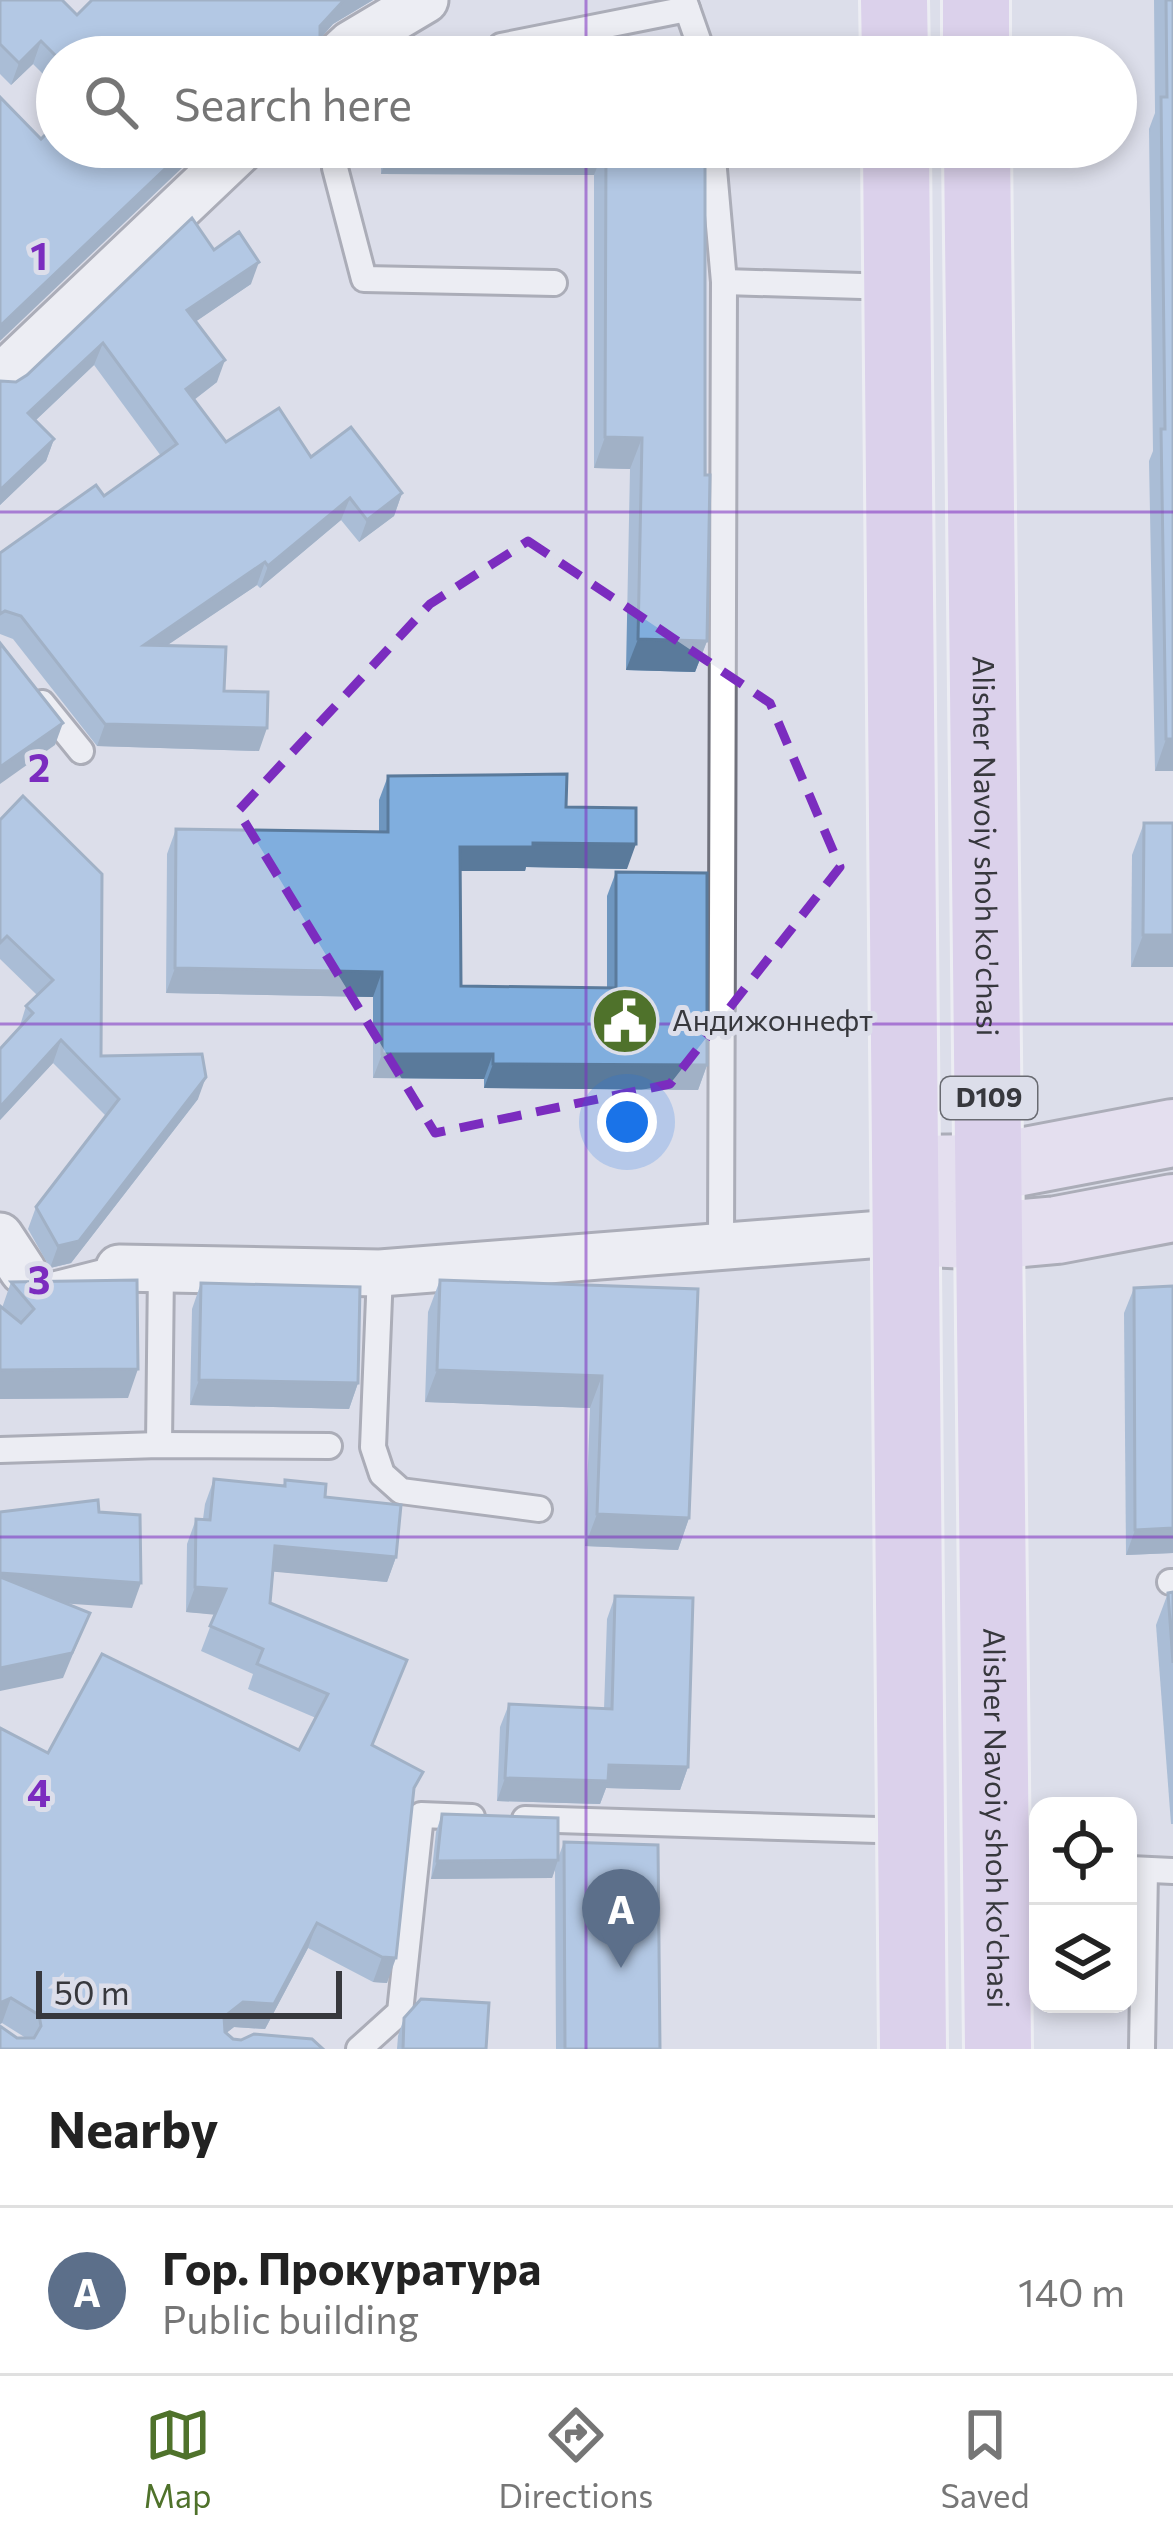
<!DOCTYPE html>
<meta charset="utf-8">
<style>
:root{--surface:#fff;--page:#f2f2f2;--text:#222;--muted:#767676;--line:#e0e0e0;--accent:#4f722b}
body{margin:0;font-family:Commissioner,sans-serif;background:var(--page);color:var(--text)}
.controls{position:absolute;right:36px;bottom:36px;display:grid;overflow:hidden;border-radius:24px;box-shadow:0 6px 18px #0003}
.controls button{width:108px;height:108px;display:grid;place-items:center;padding:0;border:0;border-bottom:3px solid var(--line);background:var(--surface);color:var(--text);font:60px sans-serif}
.scale{position:absolute;left:36px;bottom:30px;width:306px;box-sizing:border-box;padding-left:12px;border:6px solid #37383d;border-top:0;font-size:33px;line-height:42px;white-space:nowrap;color:#37383d;-webkit-text-stroke:9px #dcdeea;paint-order:stroke}
.you{position:absolute;left:627px;top:1122px;width:42px;height:42px;margin:-30px;border:9px solid #fff;border-radius:50%;background:#1a73e8;box-shadow:0 0 0 18px #1a73e833}
.badge{display:grid;place-items:center;width:78px;height:78px;border-radius:50%;background:var(--accent);color:#fff;font-size:39px;font-weight:700}
.pin{position:absolute;translate:-50% -99px;filter:drop-shadow(0 3px 6px #0008)}
.pin::after{content:'';position:absolute;top:63px;width:42px;height:36px;background:inherit;clip-path:polygon(0 0,100% 0,50% 100%)}
.list{margin:0;padding:0;list-style:none}
h2{display:flex;justify-content:space-between;align-items:center;height:156px;margin:0;padding:0 48px;font-size:51px}
h2 small{font-size:39px;font-weight:400;color:var(--muted)}
.list li{display:grid;grid-template-columns:78px 1fr auto;gap:36px;align-items:center;box-sizing:border-box;height:168px;padding:0 48px;border-top:3px solid var(--line)}
.list b{display:block;font-size:45px;white-space:nowrap}
.list p{margin:0;font-size:39px;white-space:nowrap;color:var(--muted)}
.list em{font-size:39px;font-style:normal;color:var(--muted)}
.icon{flex:none;width:66px;height:66px;fill:none;stroke:currentColor;stroke-width:2;stroke-linecap:round;stroke-linejoin:round}
.map{position:relative;flex:none;width:1173px;height:2049px;overflow:hidden}
.search{position:absolute;background:var(--surface);box-shadow:0 6px 18px #0003;left:36px;right:36px;top:36px;height:132px;display:flex;align-items:center;gap:30px;box-sizing:border-box;padding:0 42px;border-radius:66px;color:var(--muted);font-size:45px}
.sheet{height:324px;background:var(--surface)}
nav{display:flex;justify-content:space-around;align-items:center;box-sizing:border-box;height:168px;border-top:3px solid var(--line);background:var(--surface);font-size:33px;color:var(--muted)}
nav a{display:grid;justify-items:center;gap:6px}
nav .on{color:var(--accent)}
.map>svg:first-child{display:block}
</style>
<div class="map">
<svg width="1173" height="2049" viewBox="0 0 1173 2049">
<rect width="100%" height="100%" fill="#dcdeea"/>
<g fill="none" stroke-linecap="round" stroke-linejoin="round">
<defs>
<g id="service">
<path d="M 684,0 L 704,57"/>
<path d="M 501,46 L 687,9"/>
<path d="M 338,147 L 335,168 L 364,279 L 554,283"/>
<path d="M 712,147 L 724,282 L 721,1247"/>
<path d="M 724,282 L 895,287"/>
<path d="M 42,703 L 81,751"/>
<path d="M 380,1273 L 373,1447 L 382,1474 L 401,1491 L 539,1509"/>
<path d="M 40,1284 L 52,1285 L 119,1268"/>
<path d="M 159,1445 L 161,1269"/>
<path d="M 0,1450 L 159,1445 L 329,1446"/>
<path d="M 1170,1582 L 1173,1582"/>
<path d="M 525,1819 L 910,1831"/>
<path d="M 998,1863 L 1038,1865"/>
<path d="M 1130,1869 L 1173,1871"/>
<path d="M 359,2049 L 400,2012 L 421,1815 L 472,1817"/>
<path d="M 1142,2049 L 1145,1870"/>
</g>
<g id="minor">
<path d="M 337,57 L 351,44 L 425,0"/>
<path d="M 0,378 L 243,147"/>
<path d="M 0,1236 L 23,1271"/>
<path d="M 119,1268 L 380,1273 L 908,1232"/>
</g>
<g id="secondary">
<path d="M 907,1169 L 989,1168 L 1173,1133"/>
<path d="M 908,1232 L 990,1236 L 1057,1230 L 1173,1208"/>
</g>
<g id="primary">
<path d="M 894,0 L 895,57"/>
<path d="M 976,0 L 976,57"/>
<path d="M 896,147 L 913,2049"/>
<path id="s1" d="M 977,147 L 998,2049"/>
</g>
</defs>
<!-- service casing -->
<use href="#service" stroke="#70717c" stroke-width="30"/>
<!-- minor casing -->
<use href="#minor" stroke="#70717c" stroke-width="51"/>
<!-- secondary casing -->
<use href="#secondary" stroke="#70717c" stroke-width="72"/>
<!-- primary casing -->
<use href="#primary" stroke="#fff" stroke-width="72"/>
<!-- service -->
<use href="#service" stroke="#fff" stroke-width="24"/>
<!-- minor -->
<use href="#minor" stroke="#fff" stroke-width="45"/>
<!-- secondary -->
<use href="#secondary" stroke="#ede0f6" stroke-width="66"/>
<!-- primary -->
<use href="#primary" stroke="#dac1ee" stroke-width="66"/>
</g>
<!-- wall -->
<g fill="#6e96bf">
<path d="M 0,0 L 77,15 L 92,0 L 373,0 L 333,24 L 320,39 L 57,57 L 57,88 L 33,64 L 11,85 L 0,74 Z"/>
<path d="M 1154,0 L 1173,0 L 1173,771 L 1155,771 L 1149,461 L 1153,451 L 1149,129 L 1155,113 Z"/>
<path d="M 381,147 L 705,147 L 707,641 L 695,672 L 626,670 L 630,469 L 594,468 L 594,175 L 381,174 Z"/>
<path d="M 214,250 L 251,284 L 196,321 L 217,382 L 194,400 L 226,442 L 311,457 L 402,493 L 394,516 L 359,542 L 341,520 L 260,588 L 257,585 L 167,645 L 224,691 L 259,751 L 97,746 L 13,639 L 0,634 L 0,553 L 104,496 L 161,456 L 94,365 L 36,420 L 54,439 L 46,461 L 0,505 L 0,381 L 16,382 L 27,375 Z"/>
<path d="M 388,776 L 566,807 L 627,869 L 526,867 L 525,871 L 460,871 L 461,986 L 607,988 L 607,896 L 616,872 L 707,1065 L 698,1090 L 484,1088 L 484,1079 L 373,1078 L 373,997 L 166,993 L 167,854 L 176,829 L 379,832 L 379,800 Z"/>
<path d="M 0,820 L 101,1056 L 198,1099 L 71,1263 L 50,1268 L 28,1229 L 36,1207 L 106,1116 L 53,1063 L 0,1120 L 0,1049 L 19,1029 L 26,1006 L 37,995 L 0,959 Z"/>
<path d="M 1144,823 L 1173,967 L 1131,967 L 1132,855 Z"/>
<path d="M 440,1280 L 698,1289 L 689,1518 L 678,1550 L 585,1546 L 590,1408 L 425,1402 L 428,1312 Z"/>
<path d="M 11,1282 L 128,1398 L 0,1399 L 0,1306 L 2,1308 Z"/>
<path d="M 201,1283 L 358,1383 L 349,1409 L 190,1405 L 192,1309 Z"/>
<path d="M 1134,1288 L 1173,1553 L 1126,1555 L 1124,1313 Z"/>
<path d="M 214,1479 L 283,1486 L 285,1480 L 325,1497 L 396,1557 L 387,1582 L 273,1571 L 270,1603 L 407,1660 L 373,1745 L 412,1800 L 387,1983 L 373,1982 L 308,1948 L 265,2029 L 234,2027 L 226,2033 L 233,2039 L 17,2038 L 26,2038 L 2,2023 L 0,2024 L 0,1728 L 48,1753 L 299,1750 L 316,1718 L 248,1689 L 253,1674 L 201,1651 L 215,1614 L 186,1612 L 187,1544 L 196,1519 L 203,1519 L 205,1504 Z"/>
<path d="M 1173,1592 L 1173,1824 L 1171,1824 L 1156,1625 L 1168,1593 Z"/>
<path d="M 615,1596 L 688,1767 L 680,1790 L 606,1788 L 600,1804 L 497,1801 L 500,1727 L 509,1704 L 604,1709 L 607,1619 Z"/>
<path d="M 442,1814 L 558,1858 L 564,1842 L 660,2049 L 556,2049 L 555,1870 L 552,1878 L 431,1879 L 436,1832 Z"/>
<path d="M 404,2018 L 486,2049 L 397,2049 L 398,2036 Z"/>
</g>
<!-- shaded-wall -->
<g fill="#5a7a9b">
<path d="M 344,0 L 373,0 L 333,24 L 312,48 L 320,26 Z"/>
<path d="M 41,41 L 33,64 L 11,85 L 19,63 Z"/>
<path d="M 320,43 L 315,57 L 303,57 Z"/>
<path d="M 188,147 L 204,147 L 0,341 L 0,326 Z"/>
<path d="M 390,147 L 605,147 L 594,175 L 381,174 Z"/>
<path d="M 259,262 L 251,284 L 179,333 L 187,310 Z"/>
<path d="M 103,343 L 94,365 L 20,435 L 28,413 Z"/>
<path d="M 225,360 L 217,382 L 178,412 L 186,389 Z"/>
<path d="M 605,437 L 642,438 L 630,469 L 594,468 Z"/>
<path d="M 54,439 L 46,461 L 0,505 L 0,490 Z"/>
<path d="M 402,493 L 394,516 L 359,542 L 367,520 Z"/>
<path d="M 350,498 L 341,520 L 260,588 L 268,566 Z"/>
<path d="M 265,562 L 257,585 L 135,667 L 144,645 Z"/>
<path d="M 638,639 L 707,641 L 695,672 L 626,670 Z"/>
<path d="M 63,723 L 55,745 L 0,784 L 0,767 Z"/>
<path d="M 105,724 L 267,728 L 259,751 L 97,746 Z"/>
<path d="M 1166,739 L 1173,739 L 1173,771 L 1155,771 Z"/>
<path d="M 533,843 L 636,844 L 627,869 L 526,867 L 525,871 L 451,871 L 460,847 Z"/>
<path d="M 1143,935 L 1173,935 L 1173,967 L 1131,967 Z"/>
<path d="M 175,968 L 382,972 L 373,997 L 166,993 Z"/>
<path d="M 61,1040 L 53,1063 L 0,1120 L 0,1107 Z"/>
<path d="M 382,1054 L 493,1054 L 484,1079 L 373,1078 Z"/>
<path d="M 493,1064 L 707,1065 L 698,1090 L 484,1088 Z"/>
<path d="M 206,1077 L 198,1099 L 71,1263 L 50,1268 L 58,1246 Z"/>
<path d="M 138,1369 L 128,1398 L 0,1399 L 0,1370 Z"/>
<path d="M 437,1370 L 602,1376 L 590,1408 L 425,1402 Z"/>
<path d="M 199,1380 L 358,1383 L 349,1409 L 190,1405 Z"/>
<path d="M 597,1514 L 689,1518 L 678,1550 L 585,1546 Z"/>
<path d="M 1173,1528 L 1173,1553 L 1126,1555 L 1135,1530 Z"/>
<path d="M 275,1546 L 396,1557 L 387,1582 L 266,1571 Z"/>
<path d="M 0,1573 L 141,1583 L 132,1608 L 0,1599 Z"/>
<path d="M 195,1587 L 226,1589 L 217,1615 L 186,1612 Z"/>
<path d="M 90,1613 L 63,1678 L 0,1691 L 0,1668 Z"/>
<path d="M 609,1765 L 688,1767 L 680,1790 L 606,1788 L 600,1804 L 497,1801 L 505,1778 Z"/>
<path d="M 558,1860 L 552,1878 L 431,1879 L 437,1861 Z"/>
<path d="M 317,1923 L 308,1948 L 265,2029 L 234,2027 L 215,2042 L 224,2017 Z"/>
<path d="M 382,1957 L 396,1958 L 387,1983 L 373,1982 Z"/>
<path d="M 11,1998 L 2,2023 L 0,2024 L 0,2003 Z"/>
</g>
<!-- building -->
<g fill="#80aede" stroke="#5a7a9b" stroke-width="3">
<path d="M 0,0 L 62,0 L 77,15 L 92,0 L 344,0 L 320,26 L 320,43 L 303,57 L 57,57 L 41,41 L 19,63 L 0,44 Z"/>
<path d="M 1166,0 L 1173,0 L 1173,739 L 1166,739 L 1161,429 L 1165,429 L 1161,97 L 1167,97 Z"/>
<path d="M 392,39 L 706,41 L 706,57 L 392,57 Z"/>
<path d="M 0,97 L 41,139 L 57,123 L 57,147 L 188,147 L 0,326 Z"/>
<path d="M 606,147 L 705,147 L 705,475 L 710,475 L 707,641 L 638,639 L 642,438 L 605,437 Z"/>
<path d="M 192,218 L 214,250 L 239,232 L 259,262 L 187,310 L 225,360 L 186,389 L 226,442 L 279,408 L 311,457 L 351,427 L 402,493 L 367,520 L 350,498 L 268,566 L 265,562 L 144,645 L 226,647 L 224,691 L 268,692 L 267,728 L 105,724 L 21,616 L 5,611 L 0,614 L 0,553 L 96,485 L 104,496 L 177,444 L 103,343 L 28,413 L 54,439 L 0,490 L 0,381 L 16,382 L 27,375 Z"/>
<path d="M 0,643 L 63,723 L 0,767 Z"/>
<path d="M 567,774 L 566,807 L 636,808 L 636,844 L 533,843 L 533,847 L 460,847 L 461,986 L 616,988 L 616,872 L 707,873 L 707,1065 L 493,1064 L 493,1054 L 382,1054 L 382,972 L 175,968 L 176,829 L 388,832 L 388,776 Z"/>
<path d="M 23,796 L 102,874 L 101,1056 L 202,1054 L 206,1077 L 79,1241 L 58,1246 L 36,1207 L 119,1099 L 61,1040 L 0,1107 L 0,1049 L 33,1013 L 26,1006 L 53,980 L 7,936 L 0,943 L 0,820 Z"/>
<path d="M 1144,823 L 1173,823 L 1173,935 L 1143,935 Z"/>
<path d="M 137,1280 L 138,1369 L 0,1370 L 0,1306 L 21,1323 L 34,1309 L 11,1282 Z"/>
<path d="M 440,1280 L 698,1289 L 689,1518 L 597,1514 L 602,1376 L 437,1370 Z"/>
<path d="M 201,1283 L 360,1287 L 358,1383 L 199,1380 Z"/>
<path d="M 1173,1286 L 1173,1528 L 1135,1530 L 1134,1288 Z"/>
<path d="M 214,1479 L 285,1486 L 285,1480 L 326,1484 L 325,1497 L 401,1505 L 396,1557 L 275,1546 L 270,1603 L 407,1660 L 372,1745 L 423,1772 L 414,1788 L 396,1958 L 382,1957 L 317,1923 L 274,2004 L 243,2002 L 224,2017 L 225,2032 L 233,2039 L 241,2040 L 254,2034 L 312,2039 L 323,2049 L 0,2049 L 0,2026 L 17,2038 L 34,2038 L 41,2026 L 39,2015 L 11,1998 L 0,2003 L 0,1728 L 48,1753 L 102,1654 L 299,1750 L 328,1694 L 257,1664 L 263,1649 L 210,1626 L 226,1589 L 195,1587 L 196,1519 L 210,1520 Z"/>
<path d="M 98,1500 L 99,1512 L 140,1515 L 141,1583 L 0,1573 L 0,1512 Z"/>
<path d="M 0,1577 L 90,1613 L 72,1653 L 0,1668 Z"/>
<path d="M 1173,1592 L 1173,1663 L 1168,1593 Z"/>
<path d="M 615,1596 L 693,1598 L 688,1767 L 609,1765 L 608,1781 L 505,1778 L 509,1704 L 612,1709 Z"/>
<path d="M 442,1814 L 558,1818 L 558,1860 L 437,1861 Z"/>
<path d="M 564,1842 L 658,1845 L 660,2049 L 565,2049 Z"/>
<path d="M 421,1999 L 489,2003 L 486,2049 L 403,2049 L 404,2018 Z"/>
</g>
<!-- marked area -->
<path d="M0 0H1173V2049H0ZM 528,541 L 770,703 L 840,867 L 670,1084 L 435,1133 L 238,811 L 430,604 Z" fill="#dcdeea" fill-opacity=".55" fill-rule="evenodd"/>
<path fill="none" stroke="#7b2cbf" stroke-width="9" stroke-dasharray="24 15" stroke-linejoin="round" d="M 528,541 L 770,703 L 840,867 L 670,1084 L 435,1133 L 238,811 L 430,604 Z"/>
<!-- grid -->
<path fill="none" stroke="#7b2cbf" stroke-width="3" stroke-opacity="0.55" d="M 586,0 L 586,57M 586,147 L 586,2049M 0,512 L 1173,512M 0,1024 L 1173,1024M 0,1537 L 1173,1537"/>
<!-- icons -->
<defs>
<symbol id="civic-disc" viewBox="-11 -11 22 22"><circle r="9.5" fill="#4f722b" stroke="#dcdeea"/><path d="M-.6-6.5H3V-4.5H.6V-3L4-1V1h2V6H-6V1h2V-1L-.6-3ZM-1.2 2.5V6h2.4V2.5Z" fill="#fff"/></symbol>
</defs>
<g fill-rule="evenodd">
<use href="#civic-disc" x="587" y="983" width="76" height="76"/>
</g>
<g text-anchor="middle" stroke-width="10" stroke-linejoin="round" paint-order="stroke">
<!-- shield labels -->
<rect fill="#dcdeea" stroke="#686a71" stroke-width="3" x="941" y="1077" width="96" height="42" rx="9"/>
<g font-size="27" font-weight="bold" fill="#37383d">
<text x="989" y="1107">D109</text>
</g>
<!-- street labels -->
<g font-size="30" fill="#37383d" stroke="#dcdeea">
<text dy="10" stroke="none"><textPath href="#s1" startOffset="699">Alisher Navoiy shoh ko'chasi</textPath></text>
<text dy="10" stroke="none"><textPath href="#s1" startOffset="1671">Alisher Navoiy shoh ko'chasi</textPath></text>
</g>
<!-- poi labels -->
<g font-size="30" fill="#37383d" stroke="#dcdeea" text-anchor="start">
<text x="672" y="1031">Андижоннефт</text>
</g>
</g>
<g font-size="39" text-anchor="middle" font-weight="bold" fill="#7b2cbf" stroke="#dcdeea" stroke-width="10" stroke-linejoin="round" paint-order="stroke">
<text x="39" y="270">1</text>
<text x="39" y="782">2</text>
<text x="39" y="1294">3</text>
<text x="39" y="1807">4</text>
</g>
</svg>
<div class="controls">
<button><svg class="icon" aria-label="locate" viewBox="0 0 24 24"><circle cx="12" cy="12" r="6"/><path d="M12 2v4M12 18v4M2 12h4M18 12h4"/></svg></button>
<button><svg class="icon" aria-label="layers" viewBox="0 0 24 24"><path d="M12 4l9 5-9 5-9-5zM3 14l9 5 9-5"/></svg></button>
</div>
<div class="scale">50 m</div>
<div class="you"></div>
<div class="pin badge" style="left:621px;top:1968px;background:#5c6f8a">A</div>
<div class="search"><svg class="icon" aria-label="search" viewBox="0 0 24 24"><circle cx="10" cy="10" r="6"/><path d="M15 15l6 6"/></svg>Search here</div>
</div>
<section class="sheet">
<h2>Nearby<small></small></h2>
<ul class="list">
<li><span class="badge" style="background:#5c6f8a">A</span><div><b>Гор. Прокуратура</b><p>Public building</p></div><em>140 m</em></li>
</ul>
</section>
<nav>
<a class="on"><svg class="icon" aria-label="map" viewBox="0 0 24 24"><path d="M3 6l6-2 6 2 6-2v14l-6 2-6-2-6 2zM9 4v14M15 6v14"/></svg>Map</a>
<a><svg class="icon" aria-label="directions" viewBox="0 0 24 24"><path d="M12 3l9 9-9 9-9-9zM9 14v-3h6M13 9l2 2-2 2"/></svg>Directions</a>
<a><svg class="icon" aria-label="saved" viewBox="0 0 24 24"><path d="M7 4h10v16l-5-4-5 4z"/></svg>Saved</a>
</nav>
